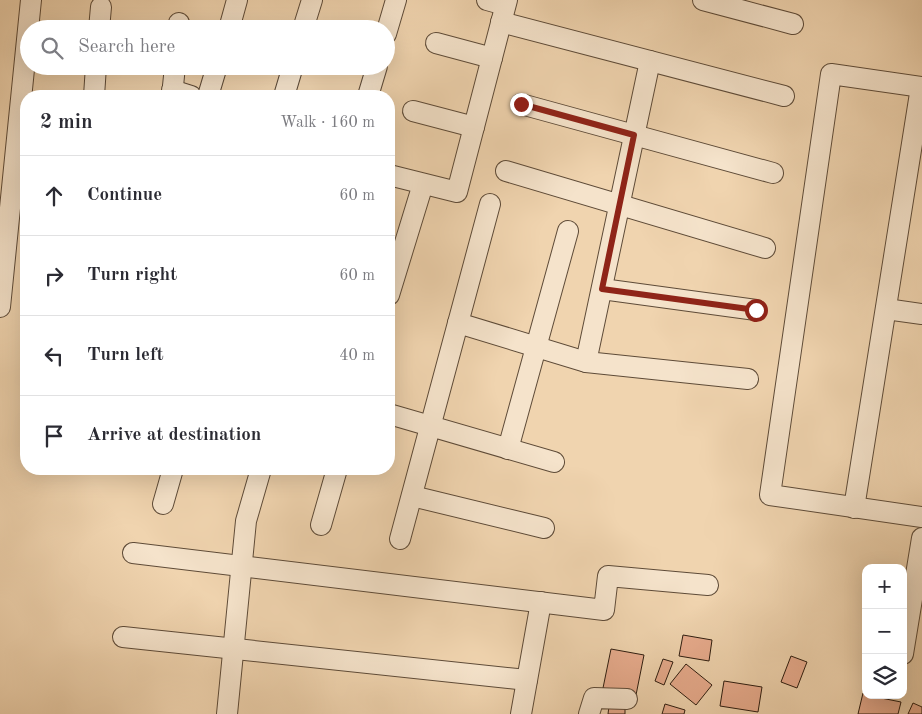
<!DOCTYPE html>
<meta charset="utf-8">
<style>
:root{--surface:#fff;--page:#f7f7f7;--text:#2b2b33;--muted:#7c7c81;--line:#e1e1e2}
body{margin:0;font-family:"Old Standard TT",serif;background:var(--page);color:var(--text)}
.controls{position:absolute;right:15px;bottom:15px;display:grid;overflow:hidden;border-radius:10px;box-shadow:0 5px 20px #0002}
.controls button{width:45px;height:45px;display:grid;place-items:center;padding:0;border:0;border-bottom:1px solid var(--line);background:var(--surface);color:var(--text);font:25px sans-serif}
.stop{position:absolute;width:15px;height:15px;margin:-11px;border:4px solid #8f2418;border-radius:50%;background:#fff}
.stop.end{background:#8f2418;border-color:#fff;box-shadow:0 1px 5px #0008}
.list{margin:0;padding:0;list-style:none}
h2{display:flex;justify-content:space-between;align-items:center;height:65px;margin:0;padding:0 20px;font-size:21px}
h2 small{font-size:16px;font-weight:400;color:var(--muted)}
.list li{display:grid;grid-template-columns:32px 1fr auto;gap:15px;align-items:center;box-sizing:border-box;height:80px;padding:0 20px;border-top:1px solid var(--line)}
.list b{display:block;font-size:19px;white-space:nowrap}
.list em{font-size:16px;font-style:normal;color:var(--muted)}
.icon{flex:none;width:28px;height:28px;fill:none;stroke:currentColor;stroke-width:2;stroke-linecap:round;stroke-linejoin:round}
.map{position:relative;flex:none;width:922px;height:714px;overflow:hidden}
.search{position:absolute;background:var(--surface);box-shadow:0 5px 20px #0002;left:20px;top:20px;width:375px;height:55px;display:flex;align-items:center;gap:12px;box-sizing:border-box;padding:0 18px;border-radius:28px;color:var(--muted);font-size:19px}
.panel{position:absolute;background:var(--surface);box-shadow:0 5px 20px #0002;left:20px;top:90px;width:375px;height:385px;border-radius:20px}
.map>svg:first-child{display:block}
</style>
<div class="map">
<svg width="922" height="714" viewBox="0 0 922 714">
<rect width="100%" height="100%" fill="#f0d4af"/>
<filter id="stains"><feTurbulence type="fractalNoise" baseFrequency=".004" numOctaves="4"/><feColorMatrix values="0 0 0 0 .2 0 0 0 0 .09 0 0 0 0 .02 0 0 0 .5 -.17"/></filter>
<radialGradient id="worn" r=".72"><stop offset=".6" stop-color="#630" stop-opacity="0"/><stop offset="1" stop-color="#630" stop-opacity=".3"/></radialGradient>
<!-- building -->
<g fill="#e8ac8e" stroke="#2e1d10">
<path d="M 683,635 L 712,640 L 709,661 L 679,656 Z"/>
<path d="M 611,649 L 644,655 L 636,695 L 603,688 Z"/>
<path d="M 791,656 L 807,662 L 797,688 L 781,682 Z"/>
<path d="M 663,659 L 673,662 L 664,685 L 655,681 Z"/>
<path d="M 686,664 L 712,685 L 696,705 L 670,684 Z"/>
<path d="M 724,681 L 762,687 L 758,712 L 720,706 Z"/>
<path d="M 863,693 L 866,695 L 901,702 L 898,714 L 858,714 Z"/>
<path d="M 913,703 L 922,707 L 922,714 L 908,714 Z"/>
<path d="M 665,704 L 685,710 L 684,714 L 662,714 Z"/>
<path d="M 609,706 L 625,706 L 625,714 L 608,714 Z"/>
</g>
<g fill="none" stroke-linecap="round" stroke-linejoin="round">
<defs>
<g id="minor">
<path d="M 487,0 L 505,5"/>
<path d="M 703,0 L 793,24"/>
<path d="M 501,22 L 784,96"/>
<path d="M 99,29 L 101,7"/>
<path d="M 178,29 L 179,23"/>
<path d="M 229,29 L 237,0"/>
<path d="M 303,29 L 312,0"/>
<path d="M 386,34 L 396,0"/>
<path d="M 436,43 L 492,58"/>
<path d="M 922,87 L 831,74 L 770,495 L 922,517"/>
<path d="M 172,90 L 191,96"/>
<path d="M 94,96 L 96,66"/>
<path d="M 172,96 L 175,66"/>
<path d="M 208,96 L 217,66"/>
<path d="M 284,96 L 293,66"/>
<path d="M 368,96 L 377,66"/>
<path d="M 521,104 L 773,173"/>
<path d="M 413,111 L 474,127"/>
<path d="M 506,171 L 765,248"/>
<path d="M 389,175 L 457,192 L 507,0"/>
<path d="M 602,289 L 756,310"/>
<path d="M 389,295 L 423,184"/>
<path d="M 0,307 L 31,0"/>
<path d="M 886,309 L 922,314"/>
<path d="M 458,323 L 586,362 L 748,379"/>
<path d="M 586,362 L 650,61"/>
<path d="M 389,414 L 554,462"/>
<path d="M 508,449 L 568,231"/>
<path d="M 412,496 L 544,528"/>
<path d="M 163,504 L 173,469"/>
<path d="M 854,508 L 921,87"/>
<path d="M 321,525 L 337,469"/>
<path d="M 400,539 L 490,204"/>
<path d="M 133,553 L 604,610 L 608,576 L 708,585"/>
<path d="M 123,637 L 527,680"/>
<path d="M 903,654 L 922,538"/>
<path d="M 227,714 L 246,521 L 261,469"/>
<path d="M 521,714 L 541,602"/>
<path d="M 589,714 L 594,698 L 627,699"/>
</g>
</defs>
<!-- minor casing -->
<use href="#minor" stroke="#5e4b38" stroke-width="22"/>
<!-- minor -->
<use href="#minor" stroke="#f5e3cb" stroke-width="20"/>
</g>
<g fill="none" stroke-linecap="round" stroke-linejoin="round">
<!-- route -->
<path stroke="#8f2418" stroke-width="6" d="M 521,104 L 634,135 L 602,289 L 756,310"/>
</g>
<rect width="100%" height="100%" filter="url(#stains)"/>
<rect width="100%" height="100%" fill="url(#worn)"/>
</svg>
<div class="controls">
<button>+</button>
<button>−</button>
<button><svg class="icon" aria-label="layers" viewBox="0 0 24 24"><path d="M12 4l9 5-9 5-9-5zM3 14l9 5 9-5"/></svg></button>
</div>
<div class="stop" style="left:756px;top:310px"></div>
<div class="stop end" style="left:521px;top:104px"></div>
<div class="search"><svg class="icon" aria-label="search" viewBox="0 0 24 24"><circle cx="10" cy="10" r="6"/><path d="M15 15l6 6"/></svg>Search here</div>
<section class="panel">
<h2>2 min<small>Walk · 160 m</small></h2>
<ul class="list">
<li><svg class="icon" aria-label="ahead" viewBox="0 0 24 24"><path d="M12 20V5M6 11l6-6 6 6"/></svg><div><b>Continue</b></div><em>60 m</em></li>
<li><svg class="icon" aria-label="right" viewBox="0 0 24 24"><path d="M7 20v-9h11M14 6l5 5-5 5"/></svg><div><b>Turn right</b></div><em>60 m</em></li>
<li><svg class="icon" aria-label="left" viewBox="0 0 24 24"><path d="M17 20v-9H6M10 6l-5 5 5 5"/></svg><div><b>Turn left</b></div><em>40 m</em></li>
<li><svg class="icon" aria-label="arrive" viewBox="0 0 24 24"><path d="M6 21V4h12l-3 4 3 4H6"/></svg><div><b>Arrive at destination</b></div></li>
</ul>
</section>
</div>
